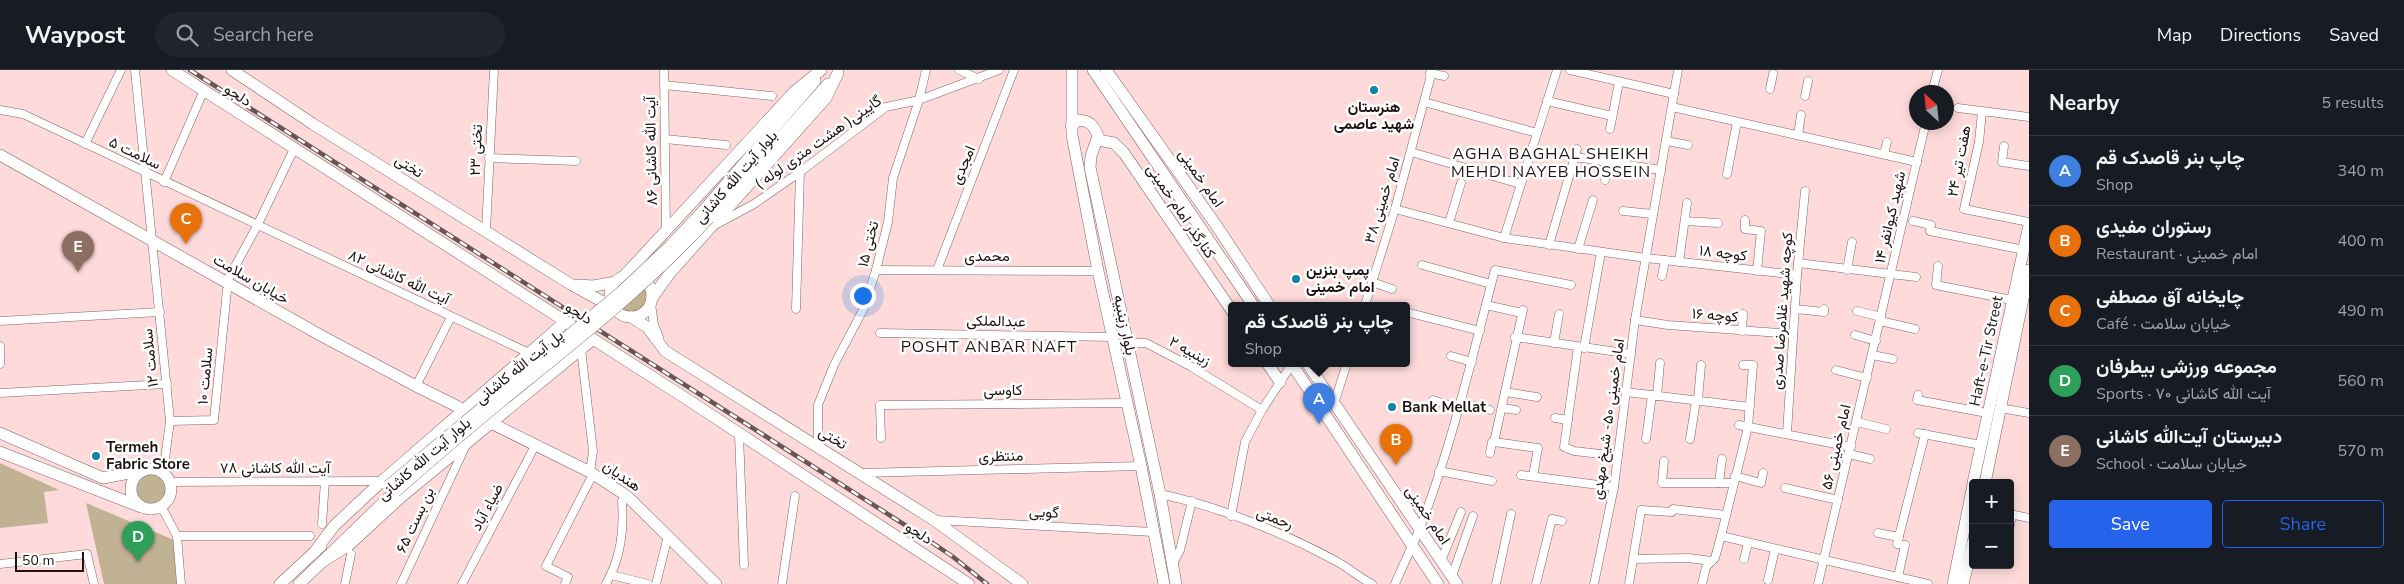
<!DOCTYPE html>
<meta charset="utf-8">
<style>
:root{--surface:#171b24;--page:#20242c;--text:#f1f3f6;--muted:#9ea1a6;--line:#363941;--accent:#2563eb}
body{margin:0;font-family:"Nunito Sans",Vazirmatn,sans-serif;background:var(--page);color:var(--text)}
.controls{position:absolute;right:15px;bottom:15px;display:grid;overflow:hidden;border-radius:5px;box-shadow:0 2px 12px #0003}
.controls button{width:45px;height:45px;display:grid;place-items:center;padding:0;border:0;border-bottom:1px solid var(--line);background:var(--surface);color:var(--text);font:25px sans-serif}
.compass{position:absolute;left:1909px;top:15px;width:45px;height:45px;border-radius:50%;background:var(--surface);box-shadow:0 2px 12px #0003;rotate:333deg}
.scale{position:absolute;left:15px;bottom:12px;width:69px;box-sizing:border-box;padding-left:5px;border:2px solid #1e1212;border-top:0;font-size:14px;line-height:18px;white-space:nowrap;color:#1e1212;-webkit-text-stroke:4px #fff;paint-order:stroke}
.you{position:absolute;left:862px;top:225px;width:18px;height:18px;margin:-12px;border:4px solid #fff;border-radius:50%;background:#1a73e8;box-shadow:0 0 0 8px #1a73e833}
.badge{display:grid;place-items:center;width:32px;height:32px;border-radius:50%;background:var(--accent);color:#fff;font-size:16px;font-weight:700}
.pin{position:absolute;translate:-50% -41px;filter:drop-shadow(0 1px 2px #0008)}
.pin::after{content:'';position:absolute;top:26px;width:18px;height:15px;background:inherit;clip-path:polygon(0 0,100% 0,50% 100%)}
.popup{position:absolute;left:1228px;top:232px;width:182px;height:65px;box-sizing:border-box;display:grid;place-content:center;border-radius:5px;background:var(--surface);filter:drop-shadow(0 1px 4px #0005);font-size:16px;white-space:nowrap;color:var(--muted)}
.popup b{font-size:19px;color:var(--text)}
.popup::after{content:'';position:absolute;left:50%;top:100%;margin-left:-10px;border:10px solid transparent;border-top-color:var(--surface)}
.list{margin:0;padding:0;list-style:none}
h2{display:flex;justify-content:space-between;align-items:center;height:65px;margin:0;padding:0 20px;font-size:21px}
h2 small{font-size:16px;font-weight:400;color:var(--muted)}
.list li{display:grid;grid-template-columns:32px 1fr auto;gap:15px;align-items:center;box-sizing:border-box;height:70px;padding:0 20px;border-top:1px solid var(--line)}
.list b{display:block;font-size:19px;white-space:nowrap}
.list p{margin:0;font-size:16px;white-space:nowrap;color:var(--muted)}
.list em{font-size:16px;font-style:normal;color:var(--muted)}
.actions{display:flex;gap:10px;padding:15px 20px}
.actions a{flex:1;padding:11px 0;border:1px solid var(--accent);border-radius:5px;text-align:center;font-size:18px;color:var(--accent)}
.actions .main{background:var(--accent);color:#fff}
.icon{flex:none;width:28px;height:28px;fill:none;stroke:currentColor;stroke-width:2;stroke-linecap:round;stroke-linejoin:round}
.map{position:relative;flex:none;width:2029px;height:514px;overflow:hidden}
header{display:flex;align-items:center;gap:30px;box-sizing:border-box;height:70px;padding:0 25px;background:var(--surface);border-bottom:1px solid var(--line)}
header strong{font-size:24px}
nav{display:flex;gap:28px;margin-inline-start:auto;font-size:18px}
.search{width:350px;height:45px;background:var(--page);display:flex;align-items:center;gap:12px;box-sizing:border-box;padding:0 18px;border-radius:28px;color:var(--muted);font-size:19px}
main{display:flex}
aside{flex:1;background:var(--surface)}
.map>svg:first-child{display:block}
</style>
<header>
<strong>Waypost</strong>
<div class="search"><svg class="icon" aria-label="search" viewBox="0 0 24 24"><circle cx="10" cy="10" r="6"/><path d="M15 15l6 6"/></svg>Search here</div>
<nav><a>Map</a><a>Directions</a><a>Saved</a></nav>
</header>
<main>
<div class="map">
<svg width="2029" height="514" viewBox="0 0 2029 514">
<rect width="100%" height="100%" fill="#fedbda"/>
<!-- green -->
<g fill="#c2b294">
<circle cx="631" cy="226" r="16"/>
<path d="M 0,393 L 59,420 L 44,422 L 48,453 L 0,458 Z"/>
<circle cx="151" cy="419" r="16"/>
<path d="M 86,433 L 174,470 L 178,514 L 104,514 Z"/>
</g>
<g fill="none" stroke-linecap="round" stroke-linejoin="round">
<defs>
<g id="street">
<path d="M 135,0 L 170,351 L 163,404"/>
<path d="M 664,0 L 666,163"/>
<path d="M 959,0 L 979,9"/>
<path d="M 1570,0 L 1674,24"/>
<path d="M 1430,3 L 1444,6"/>
<path d="M 664,15 L 772,26"/>
<path d="M 1770,19 L 1773,4"/>
<path d="M 1932,22 L 1938,0"/>
<path d="M 1805,26 L 1808,11"/>
<path d="M 1547,31 L 1612,46"/>
<path d="M 1424,32 L 1537,63"/>
<path d="M 1672,37 L 1917,92"/>
<path d="M 1958,38 L 2029,47"/>
<path d="M 0,40 L 23,44 L 529,283"/>
<path d="M 1982,42 L 1979,72 L 1964,139 L 2029,152"/>
<path d="M 1610,59 L 1619,12"/>
<path d="M 1798,65 L 1801,45"/>
<path d="M 665,69 L 726,75"/>
<path d="M 1666,71 L 1688,75"/>
<path d="M 85,74 L 121,0"/>
<path d="M 2004,76 L 2002,92 L 2029,96"/>
<path d="M 1411,82 L 1520,114"/>
<path d="M 1884,84 L 1887,72"/>
<path d="M 1575,87 L 1661,100"/>
<path d="M 489,88 L 576,91"/>
<path d="M 1727,104 L 1737,52"/>
<path d="M 1605,110 L 1609,93"/>
<path d="M 164,112 L 204,20"/>
<path d="M 1395,139 L 1504,168 L 1646,188 L 1797,205"/>
<path d="M 1623,141 L 1653,144"/>
<path d="M 1745,150 L 1745,159 L 1761,161 L 1757,201"/>
<path d="M 1685,151 L 1718,153"/>
<path d="M 1913,151 L 1931,155 L 1930,161 L 2024,180"/>
<path d="M 1449,153 L 1461,113"/>
<path d="M 717,154 L 754,134 L 800,102 L 886,37 L 919,30 L 999,0"/>
<path d="M 486,161 L 494,0"/>
<path d="M 1504,168 L 1557,0"/>
<path d="M 1549,175 L 1577,79"/>
<path d="M 1578,179 L 1593,130"/>
<path d="M 1679,192 L 1687,133"/>
<path d="M 1798,193 L 1916,207"/>
<path d="M 1422,195 L 1491,214"/>
<path d="M 1938,196 L 1936,215 L 2012,230"/>
<path d="M 876,200 L 1098,201"/>
<path d="M 937,200 L 1014,0"/>
<path d="M 1847,200 L 1852,172"/>
<path d="M 1662,206 L 1665,190"/>
<path d="M 1372,212 L 1392,219"/>
<path d="M 226,213 L 257,156 L 294,79"/>
<path d="M 651,234 L 654,255 L 659,267"/>
<path d="M 1365,235 L 1395,139 L 1430,9 L 1431,0"/>
<path d="M 1486,235 L 1522,243"/>
<path d="M 796,239 L 800,102"/>
<path d="M 1795,239 L 1824,242 L 1824,239"/>
<path d="M 1523,240 L 1494,372 L 1538,378 L 1533,406"/>
<path d="M 1857,241 L 1881,247"/>
<path d="M 1406,242 L 1480,261"/>
<path d="M 1635,250 L 1668,255 L 1793,264"/>
<path d="M 0,251 L 160,242"/>
<path d="M 1880,251 L 1915,259"/>
<path d="M 1742,261 L 1743,244"/>
<path d="M 880,263 L 1112,267"/>
<path d="M 1855,265 L 1876,271"/>
<path d="M 1515,267 L 1631,284"/>
<path d="M 1127,273 L 1146,273 L 1190,296 L 1262,340"/>
<path d="M 1554,273 L 1559,244"/>
<path d="M 0,276 L 0,294"/>
<path d="M 1578,277 L 1564,377 L 1574,381 L 1618,386"/>
<path d="M 1584,278 L 1601,182"/>
<path d="M 581,279 L 593,381 L 590,402"/>
<path d="M 1872,285 L 1893,289"/>
<path d="M 1451,286 L 1472,292"/>
<path d="M 1836,300 L 1867,308"/>
<path d="M 416,316 L 451,247"/>
<path d="M 1505,322 L 1537,327"/>
<path d="M 1626,322 L 1750,337"/>
<path d="M 0,323 L 167,314"/>
<path d="M 1918,325 L 1917,330 L 1987,343"/>
<path d="M 1657,326 L 1660,293"/>
<path d="M 1433,330 L 1458,338"/>
<path d="M 1698,330 L 1701,295"/>
<path d="M 1460,332 L 1490,340"/>
<path d="M 1334,334 L 1347,293"/>
<path d="M 1502,338 L 1516,340"/>
<path d="M 2000,338 L 2029,343"/>
<path d="M 1555,348 L 1568,350"/>
<path d="M 170,351 L 214,350 L 227,220"/>
<path d="M 1857,352 L 1886,359"/>
<path d="M 1739,355 L 1851,377"/>
<path d="M 1787,363 L 1797,205 L 1805,121"/>
<path d="M 1918,363 L 1981,375"/>
<path d="M 739,364 L 744,495"/>
<path d="M 881,368 L 880,335 L 1127,333"/>
<path d="M 1646,369 L 1652,325"/>
<path d="M 1690,369 L 1696,331"/>
<path d="M 818,377 L 818,335 L 834,295 L 864,238 L 876,200 L 888,152 L 893,108 L 919,30 L 926,0"/>
<path d="M 1490,383 L 1492,372 L 1494,372"/>
<path d="M 1849,384 L 1870,389"/>
<path d="M 1664,391 L 1662,413 L 1733,413"/>
<path d="M 1439,401 L 1492,411"/>
<path d="M 861,403 L 1141,396"/>
<path d="M 1521,405 L 1614,417"/>
<path d="M 1735,406 L 1761,413 L 1763,403"/>
<path d="M 169,412 L 382,411"/>
<path d="M 1719,413 L 1722,389"/>
<path d="M 1785,418 L 1838,430"/>
<path d="M 1160,424 C 1217,436 1282,462 1334,490 C 1348,497 1358,507 1372,514"/>
<path d="M 161,436 L 177,466 L 181,514"/>
<path d="M 2010,444 L 2029,448"/>
<path d="M 1231,446 L 1245,372 L 1262,340 L 1292,294"/>
<path d="M 936,450 L 1153,462"/>
<path d="M 322,454 L 325,411"/>
<path d="M 2010,455 L 2012,445"/>
<path d="M 1878,463 L 1899,467"/>
<path d="M 177,466 L 310,466"/>
<path d="M 1721,466 L 1928,514"/>
<path d="M 1634,489 L 1688,488 L 1712,491"/>
<path d="M 1744,489 L 1748,473"/>
<path d="M 1441,491 L 1461,442"/>
<path d="M 0,494 L 87,484 L 94,514"/>
<path d="M 1173,494 L 1180,480 L 1192,431"/>
<path d="M 611,505 L 648,514"/>
<path d="M 1452,506 L 1473,446"/>
<path d="M 1898,507 L 1905,475 L 1897,474 L 1925,364"/>
<path d="M 1768,510 L 1775,479"/>
<path d="M 345,514 L 351,484"/>
<path d="M 401,514 L 466,375"/>
<path d="M 462,514 L 536,374"/>
<path d="M 565,514 L 568,507 L 546,496 L 593,404"/>
<path d="M 606,514 C 621,487 624,461 622,431 L 627,426"/>
<path d="M 656,514 L 668,466"/>
<path d="M 782,514 L 795,426"/>
<path d="M 1395,514 C 1403,495 1412,477 1420,458 C 1452,375 1472,287 1495,200 L 1571,215"/>
<path d="M 1496,514 L 1511,444"/>
<path d="M 1536,514 L 1552,449 L 1562,451"/>
<path d="M 1594,514 L 1614,417 L 1635,250 L 1678,0"/>
<path d="M 1629,514 L 1641,440 L 1672,442 L 1673,439 L 1726,445"/>
<path d="M 1702,514 L 1706,497 L 1715,488 L 1721,466 L 1748,357 L 1753,295 L 1743,295"/>
<path d="M 1818,514 L 1926,52"/>
</g>
<g id="secondary">
<path d="M 172,0 L 679,324 L 969,514"/>
<path d="M 232,0 L 313,54 L 572,215 L 614,238"/>
<path d="M 1072,0 L 1072,65 L 1098,201 L 1141,396 L 1164,514"/>
<path d="M 1093,0 L 1253,235"/>
<path d="M 1106,0 L 1216,155 L 1269,235"/>
<path d="M 1071,56 L 1078,50 C 1090,51 1094,55 1098,66 L 1091,86 L 1090,97 L 1160,424 L 1176,514"/>
<path d="M 1098,70 L 1114,73 L 1124,83 L 1232,241"/>
<path d="M 0,85 L 320,265 L 416,316 L 590,402 L 627,426 L 716,514"/>
<path d="M 702,142 L 815,11"/>
<path d="M 709,148 L 828,14"/>
<circle cx="631" cy="226" r="21"/>
<path d="M 624,206 L 794,22 L 821,0"/>
<path d="M 578,215 L 593,216 L 616,212"/>
<path d="M 652,228 L 670,203 L 826,28 L 838,3"/>
<path d="M 631,247 L 647,257 L 665,281 L 934,450 L 1022,514"/>
<path d="M 1267,293 L 1280,312"/>
<path d="M 1291,293 L 1438,514"/>
<path d="M 1307,293 L 1457,514"/>
<path d="M 0,363 L 103,408 L 145,400"/>
<path d="M 0,382 L 141,437"/>
<circle cx="151" cy="419" r="20"/>
<path d="M 1973,413 L 2029,155"/>
<path d="M 1985,413 L 2029,200"/>
<path d="M 316,480 L 334,456 L 382,411 L 565,252"/>
<path d="M 322,492 L 349,475 L 401,427 L 592,270"/>
<path d="M 280,514 L 321,476"/>
<path d="M 299,514 L 388,428"/>
<path d="M 1953,514 L 1973,415"/>
<path d="M 1963,514 L 1973,472"/>
</g>
</defs>
<!-- street casing -->
<use href="#street" stroke="#816462" stroke-width="9"/>
<!-- secondary casing -->
<use href="#secondary" stroke="#816462" stroke-width="12"/>
<!-- street -->
<use href="#street" stroke="#fff" stroke-width="8"/>
<!-- secondary -->
<use href="#secondary" stroke="#fff" stroke-width="11"/>
<defs>
<path id="rail" d="M 190,0 L 916,462 L 952,486 L 987,514"/>
</defs>
<!-- rail casing -->
<use href="#rail" stroke="#695555" stroke-width="4.5"/>
<!-- rail -->
<use href="#rail" stroke="#fff" stroke-width="2.5" stroke-dasharray="8" stroke-linecap="butt"/>
<defs>
<g id="secondary-bridge">
<path d="M 388,416 L 621,222 L 669,177 L 702,142"/>
<path d="M 395,422 C 436,386 477,351 519,317 C 586,263 651,211 709,148"/>
</g>
</defs>
<!-- secondary-bridge casing -->
<use href="#secondary-bridge" stroke="#816462" stroke-width="12" stroke-linecap="butt"/>
<!-- secondary-bridge -->
<use href="#secondary-bridge" stroke="#fff" stroke-width="11"/>
</g>
<!-- markers -->
<g fill="#0d83a9" stroke="#fff" stroke-width="2">
<circle cx="1374" cy="20" r="5"/>
<circle cx="1296" cy="209" r="5"/>
<circle cx="1392" cy="337" r="5"/>
<circle cx="96" cy="386" r="5"/>
</g>
<g text-anchor="middle" stroke-width="5" stroke-linejoin="round" paint-order="stroke">
<!-- street labels -->
<g font-size="15" fill="#1e1212" stroke="#fff">
<text transform="translate(238 25) rotate(33)" y="5">دلجو</text>
<text transform="translate(818 72) rotate(-35)" y="5">گایینی( هشت متری لوله )</text>
<text transform="translate(476 80) rotate(-87)" y="5">تختی ۲۳</text>
<text transform="translate(651 81) rotate(-91)" y="5">آیت الله کاشانی ۸۶</text>
<text transform="translate(135 83) rotate(26)" y="5">سلامت ۵</text>
<text transform="translate(1959 91) rotate(-79)" y="5">هفت تیر ۲۴</text>
<text transform="translate(963 95) rotate(-67)" y="5">امجدی</text>
<text transform="translate(409 96) rotate(32)" y="5">تختی</text>
<text transform="translate(736 107) rotate(-49)" y="5">بلوار آیت الله کاشانی</text>
<text transform="translate(1201 108) rotate(55)" y="5">امام خمینی</text>
<text transform="translate(1382 130) rotate(-73)" y="5">امام خمینی ۳۸</text>
<text transform="translate(1181 141) rotate(56)" y="5">کنارگذر امام خمینی</text>
<text transform="translate(1890 147) rotate(-77)" y="5">شهید کیوانفر ۱۴</text>
<text transform="translate(868 174) rotate(-76)" y="5">تختی ۱۵</text>
<text transform="translate(1723 183) rotate(7)" y="5">کوچه ۱۸</text>
<text x="987" y="191">محمدی</text>
<text transform="translate(399 207) rotate(25)" y="5">آیت الله کاشانی ۸۲</text>
<text transform="translate(251 209) rotate(30)" y="5">خیابان سلامت</text>
<text transform="translate(1782 241) rotate(-86)" y="5">کوچه شهید غلامرضا صدری</text>
<text transform="translate(579 243) rotate(33)" y="5">دلجو</text>
<text transform="translate(1715 245) rotate(4)" y="5">کوچه ۱۶</text>
<text transform="translate(996 251) rotate(1)" y="5">عبدالملکی</text>
<text transform="translate(1125 255) rotate(78)" y="5">بلوار زینبیه</text>
<text transform="translate(1190 281) rotate(29)" y="5">زینبیه ۲</text>
<text transform="translate(1986 281) rotate(-78)" y="5">Haft-e-Tir Street</text>
<text transform="translate(150 288) rotate(-96)" y="5">سلامت ۱۲</text>
<text transform="translate(519 297) rotate(-39)" y="5">پل آیت الله کاشانی</text>
<text transform="translate(205 306) rotate(-85)" y="5">سلامت ۱۰</text>
<text x="1003" y="325">کاوسی</text>
<text transform="translate(1608 349) rotate(-82)" y="5">امام خمینی ۵۰- شیخ مهدی</text>
<text transform="translate(833 368) rotate(31)" y="5">تختی</text>
<text transform="translate(1836 377) rotate(-77)" y="5">امام خمینی ۵۶</text>
<text transform="translate(1001 386) rotate(-1)" y="5">منتظری</text>
<text transform="translate(424 389) rotate(-41)" y="5">بلوار آیت الله کاشانی</text>
<text x="275" y="403">آیت الله کاشانی ۷۸</text>
<text transform="translate(622 406) rotate(35)" y="5">هندیان</text>
<text transform="translate(487 437) rotate(-62)" y="5">ضیاء آباد</text>
<text transform="translate(1044 442) rotate(3)" y="5">گویی</text>
<text transform="translate(1428 445) rotate(56)" y="5">امام خمینی</text>
<text transform="translate(1275 448) rotate(21)" y="5">رحمتی</text>
<text transform="translate(415 450) rotate(-65)" y="5">بن بست ۶۵</text>
<text transform="translate(919 463) rotate(33)" y="5">دلجو</text>
</g>
<!-- poi labels -->
<g font-size="15" font-weight="bold" fill="#1e1212" stroke="#fff" text-anchor="start">
<text x="1374" y="42" text-anchor="middle">هنرستان<tspan x="1374" dy="17">شهید عاصمی</tspan></text>
<text x="1306" y="205">پمپ بنزین<tspan x="1306" dy="17">امام خمینی</tspan></text>
<text x="1402" y="342">Bank Mellat</text>
<text x="106" y="382">Termeh<tspan x="106" dy="17">Fabric Store</tspan></text>
</g>
<!-- neighbourhood labels -->
<g font-size="16" letter-spacing="1" fill="#1e1212" stroke="#fff">
<text x="1551" y="89">AGHA BAGHAL SHEIKH<tspan x="1551" dy="18">MEHDI NAYEB HOSSEIN</tspan></text>
<text x="989" y="282">POSHT ANBAR NAFT</text>
</g>
</g>
</svg>
<div class="controls">
<button>+</button>
<button>−</button>
</div>
<svg class="compass" viewBox="-18 -18 36 36"><path d="M0-13l5 13h-10z" fill="#e53935"/><path d="M0 13l5-13h-10z" fill="#9ea1a6"/></svg>
<div class="scale">50 m</div>
<div class="you"></div>
<div class="pin badge" style="left:1319px;top:354px;background:#3f7fe0">A</div>
<div class="popup"><b>چاپ بنر قاصدک قم</b>Shop</div>
<div class="pin badge" style="left:1396px;top:395px;background:#e8710a">B</div>
<div class="pin badge" style="left:186px;top:174px;background:#e8710a">C</div>
<div class="pin badge" style="left:138px;top:492px;background:#2e9e5b">D</div>
<div class="pin badge" style="left:78px;top:202px;background:#8d6e63">E</div>
</div>
<aside>
<h2>Nearby<small>5 results</small></h2>
<ul class="list">
<li><span class="badge" style="background:#3f7fe0">A</span><div><b>چاپ بنر قاصدک قم</b><p>Shop</p></div><em>340 m</em></li>
<li><span class="badge" style="background:#e8710a">B</span><div><b>رستوران مفیدی</b><p>Restaurant · امام خمینی</p></div><em>400 m</em></li>
<li><span class="badge" style="background:#e8710a">C</span><div><b>چایخانه آق مصطفی</b><p>Café · خیابان سلامت</p></div><em>490 m</em></li>
<li><span class="badge" style="background:#2e9e5b">D</span><div><b>مجموعه ورزشی بیطرفان</b><p>Sports · آیت الله کاشانی ۷۰</p></div><em>560 m</em></li>
<li><span class="badge" style="background:#8d6e63">E</span><div><b>دبیرستان آیت‌الله کاشانی</b><p>School · خیابان سلامت</p></div><em>570 m</em></li>
</ul>
<div class="actions"><a class="main">Save</a><a>Share</a></div>
</aside>
</main>
